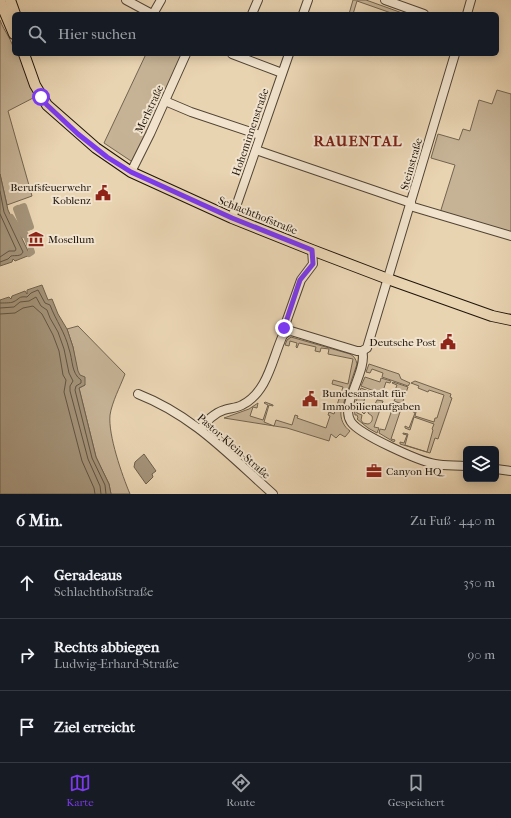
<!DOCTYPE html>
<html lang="de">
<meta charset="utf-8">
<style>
:root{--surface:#171b24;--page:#20242c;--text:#f1f3f6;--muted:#9ea1a6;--line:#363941;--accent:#7c3aed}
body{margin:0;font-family:"IM FELL French Canon",serif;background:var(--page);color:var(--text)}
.controls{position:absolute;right:12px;bottom:12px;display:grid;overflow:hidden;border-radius:6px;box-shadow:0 2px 10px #0003}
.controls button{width:36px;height:36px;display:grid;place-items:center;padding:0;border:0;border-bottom:1px solid var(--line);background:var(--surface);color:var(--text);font:20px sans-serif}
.stop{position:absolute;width:12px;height:12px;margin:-9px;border:3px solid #7c3aed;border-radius:50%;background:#fff}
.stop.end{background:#7c3aed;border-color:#fff;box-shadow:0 1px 4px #0008}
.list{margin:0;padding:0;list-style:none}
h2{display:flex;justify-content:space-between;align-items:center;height:52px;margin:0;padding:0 16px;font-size:17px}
h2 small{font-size:13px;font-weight:400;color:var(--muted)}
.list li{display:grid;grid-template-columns:26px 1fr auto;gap:12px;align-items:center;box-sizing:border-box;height:72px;padding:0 16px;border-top:1px solid var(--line)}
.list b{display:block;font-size:15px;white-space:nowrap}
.list p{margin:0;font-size:13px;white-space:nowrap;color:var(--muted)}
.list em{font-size:13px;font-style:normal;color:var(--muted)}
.icon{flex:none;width:22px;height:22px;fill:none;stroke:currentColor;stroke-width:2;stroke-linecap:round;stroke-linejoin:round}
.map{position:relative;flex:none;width:511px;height:494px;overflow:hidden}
.search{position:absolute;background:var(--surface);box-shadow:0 2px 10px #0003;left:12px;right:12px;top:12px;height:44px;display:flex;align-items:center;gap:10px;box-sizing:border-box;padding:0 14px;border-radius:6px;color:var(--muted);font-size:15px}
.sheet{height:268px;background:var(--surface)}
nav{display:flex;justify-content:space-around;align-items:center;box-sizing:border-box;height:56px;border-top:1px solid var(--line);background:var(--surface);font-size:11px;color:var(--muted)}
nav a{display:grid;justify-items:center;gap:2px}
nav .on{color:var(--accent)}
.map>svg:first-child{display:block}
</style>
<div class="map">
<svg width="511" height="494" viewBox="0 0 511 494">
<rect width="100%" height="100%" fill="#e9d4b2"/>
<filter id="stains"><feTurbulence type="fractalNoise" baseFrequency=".005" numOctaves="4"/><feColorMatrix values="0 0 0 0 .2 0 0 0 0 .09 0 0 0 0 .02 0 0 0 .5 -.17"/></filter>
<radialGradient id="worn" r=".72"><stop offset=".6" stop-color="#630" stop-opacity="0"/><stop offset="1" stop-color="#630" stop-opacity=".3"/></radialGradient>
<!-- green -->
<g fill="#c6b396" stroke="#726450">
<path d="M 353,0 L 366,0 L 405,14 L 394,14 L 357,1 L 353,14 L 349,14 Z"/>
<path d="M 0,20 C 4,32 14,41 14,54 L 20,54 L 35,97 L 8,111 L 32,196 L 7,205 L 0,174 Z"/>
<path d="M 146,54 L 184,54 L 134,163 L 104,143 Z"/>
<path d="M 497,90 L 511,94 L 511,233 L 440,213 L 455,165 L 431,158 L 438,134 L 459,140 L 463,129 L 470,131 L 479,100 L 492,104 Z"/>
<path d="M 78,326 L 125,374 C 120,387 112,402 110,415 C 108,435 122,475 130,494 L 111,494 L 109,484 L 96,457 L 79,388 L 85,385 L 77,371 L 73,347 L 67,329 Z"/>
<path d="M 291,337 L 350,354 C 354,356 356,359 357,364 L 341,411 C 340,419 344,427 350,431 L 345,437 L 340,434 L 336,438 L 331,434 L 329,441 L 287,428 L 224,418 L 249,409 L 258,403 L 257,408 L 253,407 L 250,416 L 263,420 L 268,405 L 264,403 L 265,402 L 273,405 L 273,406 L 269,405 L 264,422 L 274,426 L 276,420 L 292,425 L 295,415 L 298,416 L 297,418 L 326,428 L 330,416 L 328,415 L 329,412 L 334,414 L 343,387 L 332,384 L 333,380 L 348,384 L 353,359 L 328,354 L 329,349 L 321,348 L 320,352 L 315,351 L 316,347 L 299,343 L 297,348 L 296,347 L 297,343 L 290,341 L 289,346 L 285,345 L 287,340 Z"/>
<path d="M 369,364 L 399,374 L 401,379 L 410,383 L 408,386 L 382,377 L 383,373 L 372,369 L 370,373 L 366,372 Z"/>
<path d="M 365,377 L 380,382 L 381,378 L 391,381 L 390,383 L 386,382 L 382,394 L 361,386 Z"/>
<path d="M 415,381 L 451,394 L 450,397 L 452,398 L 438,439 L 435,438 L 430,453 L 400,444 L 400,442 L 404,443 L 407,435 L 403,434 L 403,433 L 408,434 L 405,445 L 427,452 L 433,430 L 432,429 L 434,424 L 414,417 L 410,430 L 405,428 L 405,426 L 409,428 L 415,413 L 412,411 L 412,410 L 416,412 L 415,416 L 434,422 L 435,418 L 437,418 L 444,395 L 429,390 L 428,392 L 418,388 L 419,386 L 411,383 Z"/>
<path d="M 393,382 L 408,387 L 402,404 L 394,401 L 395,399 L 392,398 L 397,385 L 392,383 Z"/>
<path d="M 361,388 L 381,396 L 380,397 L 376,398 L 371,394 L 365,397 L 364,401 L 367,406 L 365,413 L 364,414 L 362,412 L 363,409 L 360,407 L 358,407 L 356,410 L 357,413 L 362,415 L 361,420 L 363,423 L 368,424 C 372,423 373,419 372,416 L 368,413 L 369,407 L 374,406 L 377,400 L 383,401 L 374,427 L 379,428 L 377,433 L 368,428 L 357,419 L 358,418 L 357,415 L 355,415 L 354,407 Z"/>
<path d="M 394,404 L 402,406 L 391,439 L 395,440 L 394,442 L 379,433 L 380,429 L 385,430 Z"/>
</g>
<!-- water -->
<g fill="#a49379" stroke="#6e604d">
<path d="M 0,174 L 8,210 L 30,255 L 15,261 L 13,259 L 12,262 L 0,266 Z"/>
<path d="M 42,285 L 48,300 L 52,299 L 58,314 L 67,329 L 73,347 L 78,371 L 80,375 L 85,377 L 85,385 L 79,388 L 96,457 L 109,484 L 111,494 L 0,494 L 0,300 L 9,297 L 11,299 L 12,296 L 25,291 L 27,294 L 27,290 Z"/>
<path d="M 144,454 L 156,471 L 152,474 L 153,477 L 146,484 L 134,467 L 135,462 Z"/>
</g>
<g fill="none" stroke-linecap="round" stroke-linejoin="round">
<!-- shore -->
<g stroke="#615442" stroke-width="1">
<path d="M 0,191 L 4,212 L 23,252 C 21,257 15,255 11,256 L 8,259 L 0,262"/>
<path d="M 0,214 L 16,249 L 15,251 L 9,251 L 0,257"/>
<path d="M 0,303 C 2,303 11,303 13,302 C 20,299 18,296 27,297 L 31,293 L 38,290 L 45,303 L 50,305 C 56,321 65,332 69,349 C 73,360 71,373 81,380 L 81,383 L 76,386 L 75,390 L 92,458 L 105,485 L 106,494"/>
<path d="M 0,308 L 14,307 L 20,302 L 29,301 L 36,297 L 41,306 L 47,310 L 50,318 L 58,332 L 64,349 L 69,373 L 73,381 L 70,386 L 70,391 L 88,459 L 100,486 L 101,494"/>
<path d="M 0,314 L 15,313 L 23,308 L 33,306 L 42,314 L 53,335 L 59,351 L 63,375 L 66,380 L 64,392 L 82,461 L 94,488 L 95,494"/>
</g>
<!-- canal -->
<g stroke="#a49379" stroke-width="6">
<path d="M 11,217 L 23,235"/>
<path d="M 29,254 L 32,252 L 16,209 L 18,208 L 26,228 L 28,228 L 21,207 L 24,206 L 31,227"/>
</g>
<defs>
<g id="minor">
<path d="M 126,0 L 152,14"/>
<path d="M 385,0 L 424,14"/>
<path d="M 153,14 L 161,0"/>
<path d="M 252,14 L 258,0"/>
<path d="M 303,14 L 308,0"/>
<path d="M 467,14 L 471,0"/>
<path d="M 232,54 L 282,73"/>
<path d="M 165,101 L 191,112 L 260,135"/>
<path d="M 256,150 L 411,203"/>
<path d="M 131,172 L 150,134 L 186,54"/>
<path d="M 410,206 L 511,236"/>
<path d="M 232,218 L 289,54"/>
<path d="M 283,335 L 287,332 L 291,331 L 357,351 L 362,351 L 367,348 L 455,54"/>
<path d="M 362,351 C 367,363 352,390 349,404 C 348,410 347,416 351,422 C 360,435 419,461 435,464 C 445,466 456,465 466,466"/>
<path d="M 138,394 C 194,416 229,455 273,494"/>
<path d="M 200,429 C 207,421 214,413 224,410 C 230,408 237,408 242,405 C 268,392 272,359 283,335 L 284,328 L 301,280 L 313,264 L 312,250"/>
<path d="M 496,469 L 511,471"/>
</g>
<g id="major">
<path d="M 10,0 L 15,14"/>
<path d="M 0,1 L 14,34"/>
<path d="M 24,54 L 35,85 L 47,105 L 96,148 L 131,172 L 232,218 L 312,250 L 388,279 L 492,316 L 511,320"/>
</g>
</defs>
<!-- minor casing -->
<use href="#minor" stroke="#514435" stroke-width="10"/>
<!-- major casing -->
<use href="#major" stroke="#1e140b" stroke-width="12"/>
<!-- minor -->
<use href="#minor" stroke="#f1e3cd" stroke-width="8"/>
<!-- major -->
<use href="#major" stroke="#e9d4b2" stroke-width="10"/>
</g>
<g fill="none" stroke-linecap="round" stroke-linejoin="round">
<!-- route -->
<path stroke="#7c3aed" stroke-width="5" d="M 41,97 L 47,105 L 78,134 L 107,157 L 131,172 L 232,218 L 312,250 L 313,264 L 300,280 L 284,328"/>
</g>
<!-- icons -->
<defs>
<symbol id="civic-bare" viewBox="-9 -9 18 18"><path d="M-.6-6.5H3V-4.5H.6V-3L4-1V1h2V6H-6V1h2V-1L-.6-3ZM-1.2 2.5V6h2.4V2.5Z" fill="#8f2418" stroke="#f1e3cd" stroke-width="2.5" paint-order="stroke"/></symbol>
<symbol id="museum-bare" viewBox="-9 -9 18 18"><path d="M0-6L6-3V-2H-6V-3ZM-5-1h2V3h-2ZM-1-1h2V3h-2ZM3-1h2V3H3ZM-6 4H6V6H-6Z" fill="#8f2418" stroke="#f1e3cd" stroke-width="2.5" paint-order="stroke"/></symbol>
<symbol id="office-bare" viewBox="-9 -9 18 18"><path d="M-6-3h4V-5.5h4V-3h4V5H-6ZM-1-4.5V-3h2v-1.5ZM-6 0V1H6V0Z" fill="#8f2418" stroke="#f1e3cd" stroke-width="2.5" paint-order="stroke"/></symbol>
</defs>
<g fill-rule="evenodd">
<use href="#civic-bare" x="92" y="182" width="22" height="22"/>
<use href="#museum-bare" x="25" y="228" width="22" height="22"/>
<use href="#civic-bare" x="437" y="331" width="22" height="22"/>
<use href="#civic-bare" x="299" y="388" width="22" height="22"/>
<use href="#office-bare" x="363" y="460" width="22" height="22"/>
</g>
<g text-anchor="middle" stroke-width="4" stroke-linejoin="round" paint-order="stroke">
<!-- street labels -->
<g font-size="11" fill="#1e140b" stroke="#f1e3cd">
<text transform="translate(149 109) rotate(-65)" y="4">Merlstraße</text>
<text transform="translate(250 132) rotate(-71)" y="4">Hoheminnenstraße</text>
<text transform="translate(411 164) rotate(-74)" y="4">Steinstraße</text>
<text transform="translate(258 215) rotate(22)" y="4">Schlachthofstraße</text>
<text transform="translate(234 446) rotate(41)" y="4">Pastor-Klein-Straße</text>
</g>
<!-- poi labels -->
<g font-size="11" fill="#1e140b" stroke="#f1e3cd" text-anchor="start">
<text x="91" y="191" text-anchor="end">Berufsfeuerwehr<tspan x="91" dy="13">Koblenz</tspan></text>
<text x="48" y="243">Mosellum</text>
<text x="436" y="346" text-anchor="end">Deutsche Post</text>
<text x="322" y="397">Bundesanstalt für<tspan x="322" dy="13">Immobilienaufgaben</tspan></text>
<text x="386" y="475">Canyon HQ</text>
</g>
<!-- district labels -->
<g font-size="15" font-weight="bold" letter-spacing="1" fill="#7a1f14" stroke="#f1e3cd">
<text x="358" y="146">RAUENTAL</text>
</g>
</g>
<rect width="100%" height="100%" filter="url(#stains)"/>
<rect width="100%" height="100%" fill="url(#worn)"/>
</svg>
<div class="controls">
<button><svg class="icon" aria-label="layers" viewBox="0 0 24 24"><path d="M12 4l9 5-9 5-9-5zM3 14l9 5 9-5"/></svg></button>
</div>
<div class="stop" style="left:41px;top:97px"></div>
<div class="stop end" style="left:284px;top:328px"></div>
<div class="search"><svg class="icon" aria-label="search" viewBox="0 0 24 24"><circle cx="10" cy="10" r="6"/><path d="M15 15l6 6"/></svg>Hier suchen</div>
</div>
<section class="sheet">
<h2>6 Min.<small>Zu Fuß · 440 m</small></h2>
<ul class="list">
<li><svg class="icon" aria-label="ahead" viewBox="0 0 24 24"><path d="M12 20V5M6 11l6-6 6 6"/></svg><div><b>Geradeaus</b><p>Schlachthofstraße</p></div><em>350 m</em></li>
<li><svg class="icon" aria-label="right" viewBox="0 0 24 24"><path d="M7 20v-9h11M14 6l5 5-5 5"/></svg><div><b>Rechts abbiegen</b><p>Ludwig-Erhard-Straße</p></div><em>90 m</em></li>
<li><svg class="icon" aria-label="arrive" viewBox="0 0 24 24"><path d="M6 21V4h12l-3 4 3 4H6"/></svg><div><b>Ziel erreicht</b></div></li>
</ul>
</section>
<nav>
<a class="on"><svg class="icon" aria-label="map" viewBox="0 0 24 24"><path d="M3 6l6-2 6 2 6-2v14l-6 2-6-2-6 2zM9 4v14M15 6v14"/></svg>Karte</a>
<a><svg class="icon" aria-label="directions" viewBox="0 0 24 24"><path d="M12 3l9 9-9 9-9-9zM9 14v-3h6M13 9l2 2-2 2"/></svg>Route</a>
<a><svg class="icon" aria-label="saved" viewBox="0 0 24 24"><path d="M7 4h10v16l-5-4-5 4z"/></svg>Gespeichert</a>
</nav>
